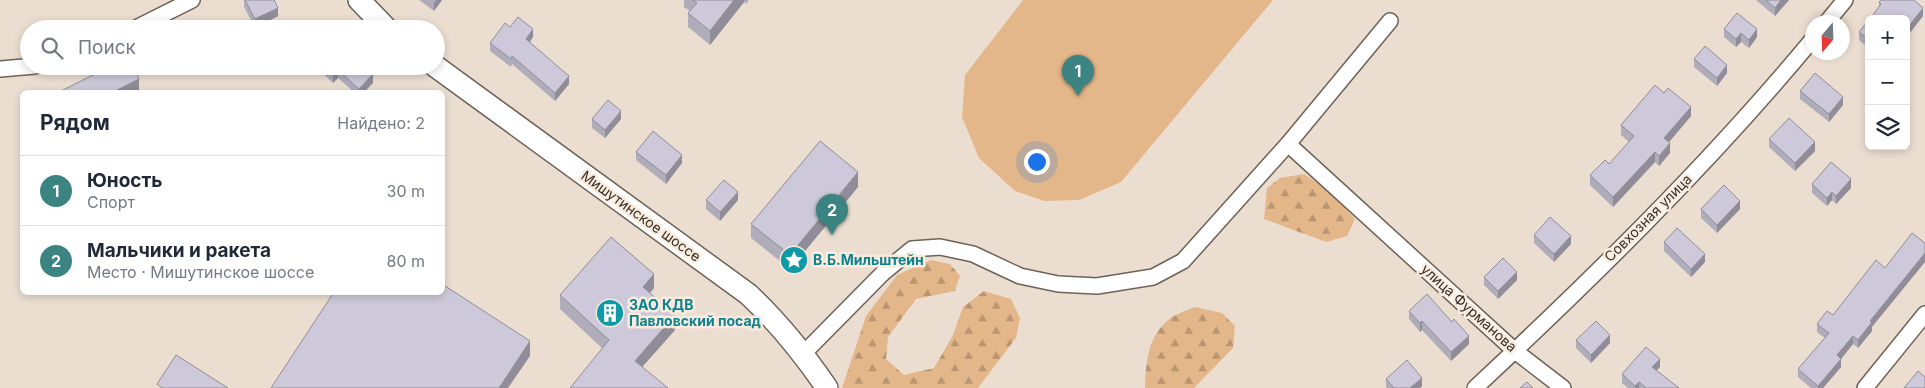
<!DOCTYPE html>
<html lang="ru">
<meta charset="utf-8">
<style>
:root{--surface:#fff;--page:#f2f2f3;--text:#1f2937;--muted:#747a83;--line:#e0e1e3;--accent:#3c8481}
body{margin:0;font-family:Inter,sans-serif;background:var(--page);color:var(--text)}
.controls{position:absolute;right:15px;top:15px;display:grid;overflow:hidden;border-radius:8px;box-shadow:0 2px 8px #0003}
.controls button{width:45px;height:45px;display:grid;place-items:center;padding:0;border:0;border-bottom:1px solid var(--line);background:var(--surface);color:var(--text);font:25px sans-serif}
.compass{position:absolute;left:1805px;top:15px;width:45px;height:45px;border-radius:50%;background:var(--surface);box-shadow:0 2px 8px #0003;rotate:199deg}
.you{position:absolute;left:1036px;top:161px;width:18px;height:18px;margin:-12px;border:4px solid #fff;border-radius:50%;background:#1a73e8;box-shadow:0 0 0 8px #1a73e833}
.badge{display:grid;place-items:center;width:32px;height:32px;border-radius:50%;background:var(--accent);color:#fff;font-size:16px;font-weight:700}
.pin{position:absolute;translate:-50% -41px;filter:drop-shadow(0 1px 2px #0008)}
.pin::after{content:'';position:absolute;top:26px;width:18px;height:15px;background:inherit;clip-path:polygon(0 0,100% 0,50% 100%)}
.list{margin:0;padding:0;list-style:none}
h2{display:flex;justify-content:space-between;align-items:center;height:65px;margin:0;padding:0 20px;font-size:21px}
h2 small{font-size:16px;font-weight:400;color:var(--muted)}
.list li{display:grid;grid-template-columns:32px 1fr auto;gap:15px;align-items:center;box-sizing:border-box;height:70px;padding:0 20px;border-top:1px solid var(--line)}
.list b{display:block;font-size:19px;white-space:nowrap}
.list p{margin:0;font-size:16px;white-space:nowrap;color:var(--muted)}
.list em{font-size:16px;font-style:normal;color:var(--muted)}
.icon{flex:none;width:28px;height:28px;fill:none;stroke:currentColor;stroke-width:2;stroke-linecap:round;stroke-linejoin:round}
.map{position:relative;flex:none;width:1925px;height:388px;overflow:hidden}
.search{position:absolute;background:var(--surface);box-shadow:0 2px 8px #0003;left:20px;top:20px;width:425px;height:55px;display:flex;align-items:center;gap:12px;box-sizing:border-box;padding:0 18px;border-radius:28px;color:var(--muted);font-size:19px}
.panel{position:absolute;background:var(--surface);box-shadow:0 2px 8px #0003;left:20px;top:90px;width:425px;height:205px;border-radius:8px}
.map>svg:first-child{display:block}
</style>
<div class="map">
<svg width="1925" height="388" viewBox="0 0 1925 388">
<defs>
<pattern id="forest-firs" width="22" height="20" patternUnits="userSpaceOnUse" patternTransform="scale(1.25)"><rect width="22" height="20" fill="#e4b78a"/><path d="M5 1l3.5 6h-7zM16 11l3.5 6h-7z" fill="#ba9571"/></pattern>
</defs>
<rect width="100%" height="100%" fill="#ebded1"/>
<!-- forest -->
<g fill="url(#forest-firs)">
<path d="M 1304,174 L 1330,191 L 1355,219 L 1347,236 L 1326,242 L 1264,219 L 1267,188 L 1280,178 Z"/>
<path d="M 931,260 L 950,264 L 960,276 L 955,291 L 916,299 L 888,337 L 886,359 L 904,375 L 934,368 L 953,335 L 963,307 L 984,291 L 1011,299 L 1020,318 L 1016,338 L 978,388 L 842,388 L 866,316 L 897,275 Z"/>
<path d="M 1195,307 L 1222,313 L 1235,326 L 1233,348 L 1194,388 L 1145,388 C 1146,363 1147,339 1167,321 C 1173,315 1186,311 1195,307 Z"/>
</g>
<!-- pitch -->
<path fill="#e4b78a" d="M 1023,0 L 1273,0 L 1121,182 L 1079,200 L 1044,201 L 1015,191 L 979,158 L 962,117 L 965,75 Z"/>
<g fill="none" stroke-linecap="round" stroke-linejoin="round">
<defs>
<g id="street">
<path d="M 1827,22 L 1845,0"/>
<path d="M 134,29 L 192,0"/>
<path d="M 0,69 L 35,66"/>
<path d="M 1288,144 L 1515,351 L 1563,388"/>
<path d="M 803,354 L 883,273 L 912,249 L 940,247 L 973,254 L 1020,276 L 1058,284 L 1097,286 L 1153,277 L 1183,261 L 1288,144 L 1390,21"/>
<path d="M 1475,388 C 1592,279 1710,163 1812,40"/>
<path d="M 1865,388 L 1925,314"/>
</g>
<g id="secondary">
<path d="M 359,0 L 387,29"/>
<path d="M 435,66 L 748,294 C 779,323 803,353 827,388"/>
</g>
</defs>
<!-- street casing -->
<use href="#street" stroke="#6e6257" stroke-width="18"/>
<!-- secondary casing -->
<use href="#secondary" stroke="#6e6257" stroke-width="24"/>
<!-- street -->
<use href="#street" stroke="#fff" stroke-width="15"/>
<!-- secondary -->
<use href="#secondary" stroke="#fff" stroke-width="21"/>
</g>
<!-- wall -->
<g fill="#b0adbb">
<path d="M 244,0 L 274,0 L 278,16 L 255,28 L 244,7 Z"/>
<path d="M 419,0 L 442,0 L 434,11 Z"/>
<path d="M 684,0 L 749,0 L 746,4 L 744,2 L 710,45 L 688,27 L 688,13 L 690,11 L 684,7 Z"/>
<path d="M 1756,0 L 1789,0 L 1775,16 Z"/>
<path d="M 1879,2 L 1923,16 L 1909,34 L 1906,32 L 1906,19 L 1879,7 Z"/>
<path d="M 1869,20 L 1869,48 L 1859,40 L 1859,32 Z"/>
<path d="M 510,27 L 533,37 L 530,42 L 569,84 L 555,101 L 512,64 L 511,67 L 490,51 L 490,43 Z"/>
<path d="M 1724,29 L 1757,37 L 1749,48 L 1741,42 L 1736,47 L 1724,37 Z"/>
<path d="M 1694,59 L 1727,73 L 1717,86 L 1694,67 Z"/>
<path d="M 315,66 L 364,66 L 373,83 L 364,92 L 354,92 L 338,78 L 333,83 Z"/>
<path d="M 1800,91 L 1843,105 L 1829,122 L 1800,99 Z"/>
<path d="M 1691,116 L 1669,142 L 1670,153 L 1659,166 L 1655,162 L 1613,207 L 1590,185 L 1590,175 L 1609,164 L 1629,142 L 1621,135 L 1621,125 Z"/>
<path d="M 592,119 L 621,119 L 605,138 L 592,128 Z"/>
<path d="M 1769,139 L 1815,151 L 1795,171 L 1769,147 Z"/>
<path d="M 636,152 L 682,163 L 666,184 L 636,160 Z"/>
<path d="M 1812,184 L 1851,188 L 1836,204 L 1832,200 L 1827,206 L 1812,193 Z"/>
<path d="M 858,187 L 790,269 L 751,238 L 751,224 Z"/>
<path d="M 706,200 L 738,200 L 720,221 L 706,209 Z"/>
<path d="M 1701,209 L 1740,209 L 1717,233 L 1701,218 Z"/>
<path d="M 1534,235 L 1571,244 L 1554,262 L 1534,243 Z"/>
<path d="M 1664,242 L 1705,262 L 1691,277 L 1664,251 Z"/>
<path d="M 1484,277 L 1517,280 L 1498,299 L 1484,285 Z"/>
<path d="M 654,288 L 650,293 L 675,330 L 642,367 L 602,348 L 560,309 L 560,295 Z"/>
<path d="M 1409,311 L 1469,344 L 1451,361 L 1422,330 L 1420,332 L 1409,319 Z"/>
<path d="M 1833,315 L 1872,327 L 1872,331 L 1858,348 L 1853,344 L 1841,359 L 1841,367 L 1823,388 L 1811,388 L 1798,377 L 1798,369 L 1825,338 L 1817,332 L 1817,324 Z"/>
<path d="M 1576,340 L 1610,343 L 1591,363 L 1576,348 Z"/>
<path d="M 1660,367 L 1656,370 L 1679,388 L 1628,388 L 1622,383 L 1622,374 Z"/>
<path d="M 1386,379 L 1422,386 L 1420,388 L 1387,388 L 1386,387 Z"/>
</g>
<!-- shaded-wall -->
<g fill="#908d99">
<path d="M 436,0 L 442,0 L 434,11 L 434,3 Z"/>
<path d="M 734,0 L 744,0 L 744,2 L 710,45 L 710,31 Z"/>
<path d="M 1781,0 L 1789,0 L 1775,16 L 1775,8 Z"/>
<path d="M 278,8 L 278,16 L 255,28 L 255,19 Z"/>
<path d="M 1923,8 L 1923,16 L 1909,34 L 1909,26 Z"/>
<path d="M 533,29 L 533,37 L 526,47 L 526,39 Z"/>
<path d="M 1757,29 L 1757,37 L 1749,48 L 1749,40 Z"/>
<path d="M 1741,33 L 1741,42 L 1736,47 L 1736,39 Z"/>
<path d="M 1727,65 L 1727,73 L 1717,86 L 1717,78 Z"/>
<path d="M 338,70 L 338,78 L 333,83 L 333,75 Z"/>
<path d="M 373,74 L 373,83 L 364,92 L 359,92 L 359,89 Z"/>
<path d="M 569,76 L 569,84 L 555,101 L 555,93 Z"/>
<path d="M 139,79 L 139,91 L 136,92 L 113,92 Z"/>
<path d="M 1843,97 L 1843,105 L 1829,122 L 1829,114 Z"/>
<path d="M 1691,107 L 1691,116 L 1664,148 L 1664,138 Z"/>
<path d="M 621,111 L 621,119 L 605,138 L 605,130 Z"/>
<path d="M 1815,142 L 1815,151 L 1795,171 L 1795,163 Z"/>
<path d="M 1670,143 L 1670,153 L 1659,166 L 1659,156 Z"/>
<path d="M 1655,152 L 1655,162 L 1613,207 L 1613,197 Z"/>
<path d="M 682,155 L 682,163 L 666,184 L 666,175 Z"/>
<path d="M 858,172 L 858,187 L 790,269 L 790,255 Z"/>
<path d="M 1851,179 L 1851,188 L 1836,204 L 1836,196 Z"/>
<path d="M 738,192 L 738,200 L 720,221 L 720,212 Z"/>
<path d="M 1832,192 L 1832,200 L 1827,206 L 1827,198 Z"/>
<path d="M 1740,201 L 1740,209 L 1717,233 L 1717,225 Z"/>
<path d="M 1571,236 L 1571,244 L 1554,262 L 1554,254 Z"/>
<path d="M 1925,253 L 1925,262 L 1872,327 L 1872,331 L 1858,348 L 1858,340 L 1870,321 Z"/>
<path d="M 1705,254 L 1705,262 L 1691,277 L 1691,269 Z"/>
<path d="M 1517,272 L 1517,280 L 1498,299 L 1498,291 Z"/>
<path d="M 654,274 L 654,288 L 643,301 L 643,287 Z"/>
<path d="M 675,315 L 675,330 L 635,375 L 635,361 Z"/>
<path d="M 1422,321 L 1422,330 L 1420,332 L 1420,323 Z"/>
<path d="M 1610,335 L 1610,343 L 1591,363 L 1591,355 Z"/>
<path d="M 1469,336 L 1469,344 L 1451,361 L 1451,352 Z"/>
<path d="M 1853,336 L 1853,344 L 1841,359 L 1841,367 L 1823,388 L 1818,388 L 1818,386 L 1837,355 Z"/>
<path d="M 530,341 L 530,356 L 508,388 L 499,388 Z"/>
<path d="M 1660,359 L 1660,367 L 1652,375 L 1652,367 Z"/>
<path d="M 1422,378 L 1422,386 L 1420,388 L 1410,388 Z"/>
<path d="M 1639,382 L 1639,388 L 1635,388 L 1635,386 Z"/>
</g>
<!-- building -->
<g fill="#cdc9da" stroke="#908d99">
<path d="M 245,0 L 274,0 L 278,8 L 255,19 Z"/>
<path d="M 693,0 L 734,0 L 710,31 L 688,13 L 697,3 Z"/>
<path d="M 1766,0 L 1781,0 L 1775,8 Z"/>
<path d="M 1881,0 L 1914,0 L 1923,8 L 1909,26 L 1906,23 L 1906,19 L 1870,19 L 1881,4 L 1879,2 Z"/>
<path d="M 1737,13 L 1757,29 L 1749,40 L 1741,33 L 1736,39 L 1724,29 Z"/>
<path d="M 518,17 L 533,29 L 526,39 L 569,76 L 555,93 L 512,56 L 511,59 L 490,43 L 505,23 L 510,27 Z"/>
<path d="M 1869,20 L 1869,40 L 1859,32 Z"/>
<path d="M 1705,46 L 1727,65 L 1717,78 L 1694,59 Z"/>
<path d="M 111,66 L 133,66 L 139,79 L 113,92 L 59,92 Z"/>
<path d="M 324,66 L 364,66 L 373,74 L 359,89 L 338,70 L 333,75 Z"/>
<path d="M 1815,73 L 1843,97 L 1829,114 L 1800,91 Z"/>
<path d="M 1655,85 L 1664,93 L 1668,88 L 1691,107 L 1664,138 L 1670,143 L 1659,156 L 1655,152 L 1613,197 L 1590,175 L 1605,160 L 1609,164 L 1634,136 L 1621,125 Z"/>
<path d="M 608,100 L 621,111 L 605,130 L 592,119 Z"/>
<path d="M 1789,118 L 1815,142 L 1795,163 L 1769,139 Z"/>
<path d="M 653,131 L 682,155 L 666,175 L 636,152 Z"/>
<path d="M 820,141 L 858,172 L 790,255 L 751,224 Z"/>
<path d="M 1831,162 L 1851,179 L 1836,196 L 1832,192 L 1827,198 L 1812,184 Z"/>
<path d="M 724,180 L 738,192 L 720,212 L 706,200 Z"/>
<path d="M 1724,185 L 1740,201 L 1717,225 L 1701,209 Z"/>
<path d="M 1550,217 L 1571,236 L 1554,254 L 1534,235 Z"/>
<path d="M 1677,228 L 1705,254 L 1691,269 L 1664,242 Z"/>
<path d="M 1912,233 L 1925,243 L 1925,253 L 1870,321 L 1872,322 L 1858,340 L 1853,336 L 1837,355 L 1841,359 L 1818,386 L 1798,369 L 1829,333 L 1817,324 L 1827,311 L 1833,315 L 1876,260 L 1885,268 Z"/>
<path d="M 611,237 L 654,274 L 643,287 L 675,315 L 635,361 L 668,388 L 570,388 L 609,340 L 560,295 Z"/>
<path d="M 1503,258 L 1517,272 L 1498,291 L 1484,277 Z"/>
<path d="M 442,284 L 530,341 L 499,388 L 271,388 L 334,292 L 442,292 Z"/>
<path d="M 1427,294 L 1452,322 L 1454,319 L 1469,336 L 1451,352 L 1422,321 L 1420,323 L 1409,311 Z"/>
<path d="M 1596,321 L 1610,335 L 1591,355 L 1576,340 Z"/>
<path d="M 1646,347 L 1660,359 L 1652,367 L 1679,388 L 1646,388 L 1639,382 L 1635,386 L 1622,374 Z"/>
<path d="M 176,355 L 228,388 L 162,388 L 157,384 Z"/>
<path d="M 1407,360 L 1422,378 L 1410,388 L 1394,388 L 1386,379 Z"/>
<path d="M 1918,371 L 1925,377 L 1925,388 L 1904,388 Z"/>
<path d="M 1527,382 L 1533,388 L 1520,388 Z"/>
</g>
<!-- icons -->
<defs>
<symbol id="sight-disc" viewBox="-11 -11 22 22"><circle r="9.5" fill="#0f9aa8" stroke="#f9ebde"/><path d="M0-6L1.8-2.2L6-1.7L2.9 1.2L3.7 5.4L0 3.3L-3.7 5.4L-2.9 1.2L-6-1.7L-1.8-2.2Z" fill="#fff"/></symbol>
<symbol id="building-disc" viewBox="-11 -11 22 22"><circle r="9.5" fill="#0f9aa8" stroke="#f9ebde"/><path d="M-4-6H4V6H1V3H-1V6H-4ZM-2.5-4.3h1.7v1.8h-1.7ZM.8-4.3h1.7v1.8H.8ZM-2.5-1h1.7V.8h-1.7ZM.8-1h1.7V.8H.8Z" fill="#fff"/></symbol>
</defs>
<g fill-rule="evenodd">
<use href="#sight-disc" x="778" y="244" width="32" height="32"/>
<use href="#building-disc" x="594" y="297" width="32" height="32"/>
</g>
<g text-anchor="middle" stroke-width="5" stroke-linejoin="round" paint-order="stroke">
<!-- street labels -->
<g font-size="14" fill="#342f2a" stroke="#f9ebde">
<text transform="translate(641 216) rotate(36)" y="5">Мишутинское шоссе</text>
<text transform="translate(1648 218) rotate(-45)" y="5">Совхозная улица</text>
<text transform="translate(1469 308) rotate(42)" y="5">улица Фурманова</text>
</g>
<!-- culture labels -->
<g font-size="14" font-weight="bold" fill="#0d838f" stroke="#f9ebde" text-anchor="start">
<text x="813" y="265">В.Б.Мильштейн</text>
<text x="629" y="310">ЗАО КДВ<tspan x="629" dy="16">Павловский посад</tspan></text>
</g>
</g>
</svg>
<div class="controls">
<button>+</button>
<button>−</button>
<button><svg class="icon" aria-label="layers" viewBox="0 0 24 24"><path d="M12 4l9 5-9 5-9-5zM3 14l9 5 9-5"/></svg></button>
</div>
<svg class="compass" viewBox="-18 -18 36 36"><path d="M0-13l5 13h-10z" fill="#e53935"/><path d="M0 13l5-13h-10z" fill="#747a83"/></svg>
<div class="you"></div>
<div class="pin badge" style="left:1078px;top:96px">1</div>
<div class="pin badge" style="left:832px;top:235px">2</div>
<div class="search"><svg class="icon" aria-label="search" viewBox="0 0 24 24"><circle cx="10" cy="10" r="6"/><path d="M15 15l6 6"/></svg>Поиск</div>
<section class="panel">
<h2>Рядом<small>Найдено: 2</small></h2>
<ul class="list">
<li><span class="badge">1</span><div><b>Юность</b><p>Спорт</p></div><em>30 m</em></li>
<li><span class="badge">2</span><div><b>Мальчики и ракета</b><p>Место · Мишутинское шоссе</p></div><em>80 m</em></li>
</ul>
</section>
</div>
